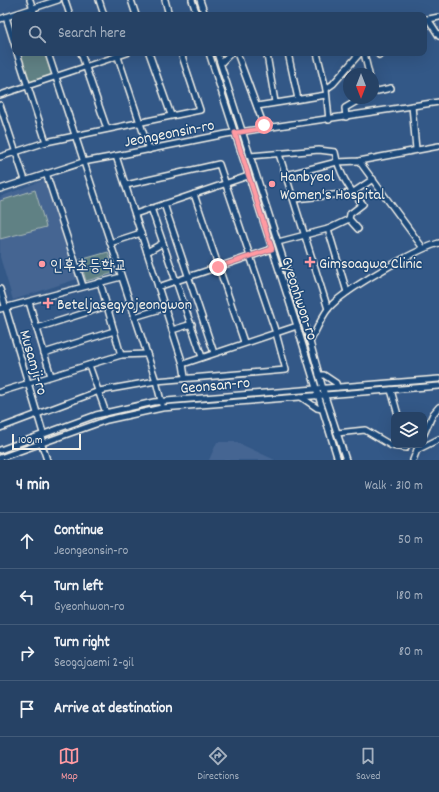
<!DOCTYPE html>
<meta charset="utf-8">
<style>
:root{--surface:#264265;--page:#324d6e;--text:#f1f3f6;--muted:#a4b0bf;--line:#425b79;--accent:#ff9aa2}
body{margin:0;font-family:Dekko,"Poor Story",sans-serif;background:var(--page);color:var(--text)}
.controls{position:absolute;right:12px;bottom:12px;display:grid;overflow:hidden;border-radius:8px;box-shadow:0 4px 16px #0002}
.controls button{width:36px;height:36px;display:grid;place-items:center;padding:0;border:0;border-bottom:1px solid var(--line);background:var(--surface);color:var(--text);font:20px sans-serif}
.compass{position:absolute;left:343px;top:68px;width:36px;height:36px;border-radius:50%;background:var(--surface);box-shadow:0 4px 16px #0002;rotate:180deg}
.scale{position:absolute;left:12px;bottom:10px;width:69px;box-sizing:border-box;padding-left:4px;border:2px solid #f4f1e8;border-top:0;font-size:11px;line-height:14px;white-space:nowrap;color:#f4f1e8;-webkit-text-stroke:3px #1f4a7a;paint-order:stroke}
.stop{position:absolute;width:12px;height:12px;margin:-9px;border:3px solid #ff9aa2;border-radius:50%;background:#fff}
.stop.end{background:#ff9aa2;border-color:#fff;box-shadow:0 1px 4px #0008}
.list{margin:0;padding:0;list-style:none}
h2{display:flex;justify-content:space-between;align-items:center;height:52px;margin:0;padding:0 16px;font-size:17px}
h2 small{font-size:13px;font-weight:400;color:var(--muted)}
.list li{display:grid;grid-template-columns:26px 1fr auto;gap:12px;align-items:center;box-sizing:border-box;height:56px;padding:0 16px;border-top:1px solid var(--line)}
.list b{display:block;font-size:15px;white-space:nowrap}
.list p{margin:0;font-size:13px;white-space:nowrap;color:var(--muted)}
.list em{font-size:13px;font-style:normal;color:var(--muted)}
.icon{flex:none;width:22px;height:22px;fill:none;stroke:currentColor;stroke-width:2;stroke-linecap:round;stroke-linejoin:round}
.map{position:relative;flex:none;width:439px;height:460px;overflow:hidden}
.search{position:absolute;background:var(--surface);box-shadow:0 4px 16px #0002;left:12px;right:12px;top:12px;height:44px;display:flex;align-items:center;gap:10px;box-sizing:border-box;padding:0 14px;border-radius:8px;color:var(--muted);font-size:15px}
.sheet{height:276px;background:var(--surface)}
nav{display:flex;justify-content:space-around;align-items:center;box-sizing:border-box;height:56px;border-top:1px solid var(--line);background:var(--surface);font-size:11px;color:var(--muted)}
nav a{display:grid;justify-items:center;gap:2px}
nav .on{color:var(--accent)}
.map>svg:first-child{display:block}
</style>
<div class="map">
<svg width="439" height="460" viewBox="0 0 439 460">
<rect width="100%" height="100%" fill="#335887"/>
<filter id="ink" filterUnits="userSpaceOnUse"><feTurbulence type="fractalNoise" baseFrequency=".025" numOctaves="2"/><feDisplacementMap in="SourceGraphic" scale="8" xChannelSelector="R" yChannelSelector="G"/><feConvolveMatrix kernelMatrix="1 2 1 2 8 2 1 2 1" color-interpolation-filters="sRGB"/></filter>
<g filter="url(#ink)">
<!-- built -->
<g fill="#456592">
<path d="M 44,180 L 77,279 L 13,300 L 0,257 L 0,197 Z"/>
<path d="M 217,442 L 236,442 L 275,460 L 209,460 Z"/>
</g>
<!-- green -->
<g fill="#608184" stroke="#aab9b6">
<path d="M 29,53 L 48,53 L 55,77 L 27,86 L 18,57 Z"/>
<path d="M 35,190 L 46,227 L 0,239 L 0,201 Z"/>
<path d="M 108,252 L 114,273 L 86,281 L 80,260 Z"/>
</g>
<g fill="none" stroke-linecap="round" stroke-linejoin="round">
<defs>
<g id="minor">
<path d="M 30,0 L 35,15"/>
<path d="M 65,0 L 70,15"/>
<path d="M 99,0 L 104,15"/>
<path d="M 131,0 L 136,15"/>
<path d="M 165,0 L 169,15"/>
<path d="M 192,0 L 197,15"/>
<path d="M 200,0 L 205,15"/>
<path d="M 6,17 L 15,46"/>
<path d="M 0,19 L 58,0"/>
<path d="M 428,19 L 439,36"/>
<path d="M 424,20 L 439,17"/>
<path d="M 17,53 L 46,142"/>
<path d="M 48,53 L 156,381 L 162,405"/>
<path d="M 81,53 L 107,129"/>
<path d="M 149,53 L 171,115"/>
<path d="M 209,53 L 297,326 L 338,460"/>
<path d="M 217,53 L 310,342 L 325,396 L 346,460"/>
<path d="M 237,53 L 265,129"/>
<path d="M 265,53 L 267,55 L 275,102"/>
<path d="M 288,53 L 298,99"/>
<path d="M 317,53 L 326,89 L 329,120"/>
<path d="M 364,53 L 369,74"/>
<path d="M 378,53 L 379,55"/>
<path d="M 117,54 L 149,150"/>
<path d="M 221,63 L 231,53"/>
<path d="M 326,89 L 333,84 L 360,53"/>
<path d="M 373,92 L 391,88"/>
<path d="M 0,95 L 127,53"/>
<path d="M 0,105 L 25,180"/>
<path d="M 257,106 L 326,95"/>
<path d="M 412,106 L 416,149"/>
<path d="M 346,117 L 345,108 L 362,98"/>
<path d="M 279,154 L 328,309"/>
<path d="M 116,156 L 183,364 L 185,377"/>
<path d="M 250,156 L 319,150 L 335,152 C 339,173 348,189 363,204 L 350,214 L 349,219 L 328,229 L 278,242"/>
<path d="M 0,157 L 46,142 L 200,110 L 181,53"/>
<path d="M 359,161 L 423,248"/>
<path d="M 46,173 L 83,286"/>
<path d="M 286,175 L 337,162 L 359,161 L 439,146"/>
<path d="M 0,189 L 83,162 L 116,156 L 226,134 L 439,102"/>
<path d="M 194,194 L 244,342"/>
<path d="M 295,199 L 352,193 L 373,179"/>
<path d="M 164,204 L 214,353"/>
<path d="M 151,208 L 202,357"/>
<path d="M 135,214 L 248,176"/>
<path d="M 349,219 L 358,229"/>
<path d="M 328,229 L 347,292"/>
<path d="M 110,243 L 141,233"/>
<path d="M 147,252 L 163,243"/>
<path d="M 100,282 L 121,355"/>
<path d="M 158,287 L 272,249"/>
<path d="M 0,289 L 43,433 L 41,442 L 47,460"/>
<path d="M 29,302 L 51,376"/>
<path d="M 0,309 L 121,277"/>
<path d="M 134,317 L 164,308"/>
<path d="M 37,328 L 107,306"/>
<path d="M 172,330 L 192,324"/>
<path d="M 310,342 C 316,331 321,318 328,309 C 343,290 415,250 439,243"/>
<path d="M 44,353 L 114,331"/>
<path d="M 183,364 L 297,326"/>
<path d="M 89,365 L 106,413"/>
<path d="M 319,375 L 324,375 L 336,383 L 337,387"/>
<path d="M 391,390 L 398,415"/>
<path d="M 0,392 L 121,355 L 146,354"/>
<path d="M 301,397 L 317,408 L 322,409"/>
<path d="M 0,428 L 99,391 L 156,381 L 286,370 L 276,333 L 219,164 L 126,185"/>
<path d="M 337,433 L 365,430 L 392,446 L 406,448"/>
<path d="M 424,434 L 433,414 L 439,407"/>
<path d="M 0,450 L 96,415 L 154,402 L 439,379"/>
<path d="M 417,450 L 439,439"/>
<path d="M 0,458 L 107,420 L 162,408 L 439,386"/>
<path d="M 413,460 L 419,445"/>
</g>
</defs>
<!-- minor casing -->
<use href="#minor" stroke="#f4f1e8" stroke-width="8"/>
<!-- minor -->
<use href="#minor" stroke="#1f4a7a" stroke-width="5"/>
</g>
</g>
<g fill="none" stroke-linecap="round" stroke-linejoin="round" filter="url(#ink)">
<!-- route -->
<path stroke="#ff9aa2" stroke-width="5" d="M 218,267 L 272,249 L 235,133 L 265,128 L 264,125"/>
</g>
<!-- markers -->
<g fill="#ff9aa2" stroke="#1f4a7a" stroke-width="1.5">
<circle cx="272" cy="184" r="4"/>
<path d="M308 256h4v4h4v4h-4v4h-4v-4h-4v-4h4z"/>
<circle cx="42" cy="264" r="4"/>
<path d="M46 297h4v4h4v4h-4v4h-4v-4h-4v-4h4z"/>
</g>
<g text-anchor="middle" stroke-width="3" stroke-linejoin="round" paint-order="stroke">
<!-- street labels -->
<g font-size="16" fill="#f4f1e8" stroke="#1f4a7a">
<text transform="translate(169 132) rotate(-11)" y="6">Jeongeonsin-ro</text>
<text transform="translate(301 298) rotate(72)" y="6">Gyeonhwon-ro</text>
<text transform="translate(35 362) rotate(74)" y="6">Musamji-ro</text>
<text transform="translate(215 384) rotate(-5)" y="6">Geonsan-ro</text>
</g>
<!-- poi labels -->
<g font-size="16" fill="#f4f1e8" stroke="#1f4a7a" text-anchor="start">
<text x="280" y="181">Hanbyeol<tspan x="280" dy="18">Women's Hospital</tspan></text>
<text x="319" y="268">Gimsoagwa Clinic</text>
<text x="50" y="270">인후초등학교</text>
<text x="57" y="309">Beteljasegyojeongwon</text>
</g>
</g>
</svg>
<div class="controls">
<button><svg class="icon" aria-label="layers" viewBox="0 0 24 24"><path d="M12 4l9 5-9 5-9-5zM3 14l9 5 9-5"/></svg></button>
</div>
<svg class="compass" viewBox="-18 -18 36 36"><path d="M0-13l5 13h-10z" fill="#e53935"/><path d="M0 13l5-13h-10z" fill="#a4b0bf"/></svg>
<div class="scale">100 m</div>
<div class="stop" style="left:264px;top:125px"></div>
<div class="stop end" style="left:218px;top:267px"></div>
<div class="search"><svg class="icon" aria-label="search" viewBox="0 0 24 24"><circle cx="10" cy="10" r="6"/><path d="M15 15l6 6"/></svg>Search here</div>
</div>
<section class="sheet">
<h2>4 min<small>Walk · 310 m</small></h2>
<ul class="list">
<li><svg class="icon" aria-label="ahead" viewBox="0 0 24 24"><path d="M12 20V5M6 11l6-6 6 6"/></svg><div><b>Continue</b><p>Jeongeonsin-ro</p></div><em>50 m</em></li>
<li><svg class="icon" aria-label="left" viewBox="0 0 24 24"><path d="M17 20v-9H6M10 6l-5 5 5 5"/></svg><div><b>Turn left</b><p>Gyeonhwon-ro</p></div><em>180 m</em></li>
<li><svg class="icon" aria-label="right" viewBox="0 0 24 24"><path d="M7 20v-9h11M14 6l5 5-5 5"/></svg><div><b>Turn right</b><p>Seogajaemi 2-gil</p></div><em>80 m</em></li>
<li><svg class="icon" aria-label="arrive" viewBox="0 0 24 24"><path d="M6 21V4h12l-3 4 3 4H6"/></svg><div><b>Arrive at destination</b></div></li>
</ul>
</section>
<nav>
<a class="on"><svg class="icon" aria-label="map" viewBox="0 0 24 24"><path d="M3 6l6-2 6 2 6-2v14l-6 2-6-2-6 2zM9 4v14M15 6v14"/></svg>Map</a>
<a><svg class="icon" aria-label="directions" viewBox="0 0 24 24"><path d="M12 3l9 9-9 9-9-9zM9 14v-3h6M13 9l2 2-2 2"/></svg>Directions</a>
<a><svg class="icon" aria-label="saved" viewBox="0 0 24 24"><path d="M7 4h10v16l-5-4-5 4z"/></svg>Saved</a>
</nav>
